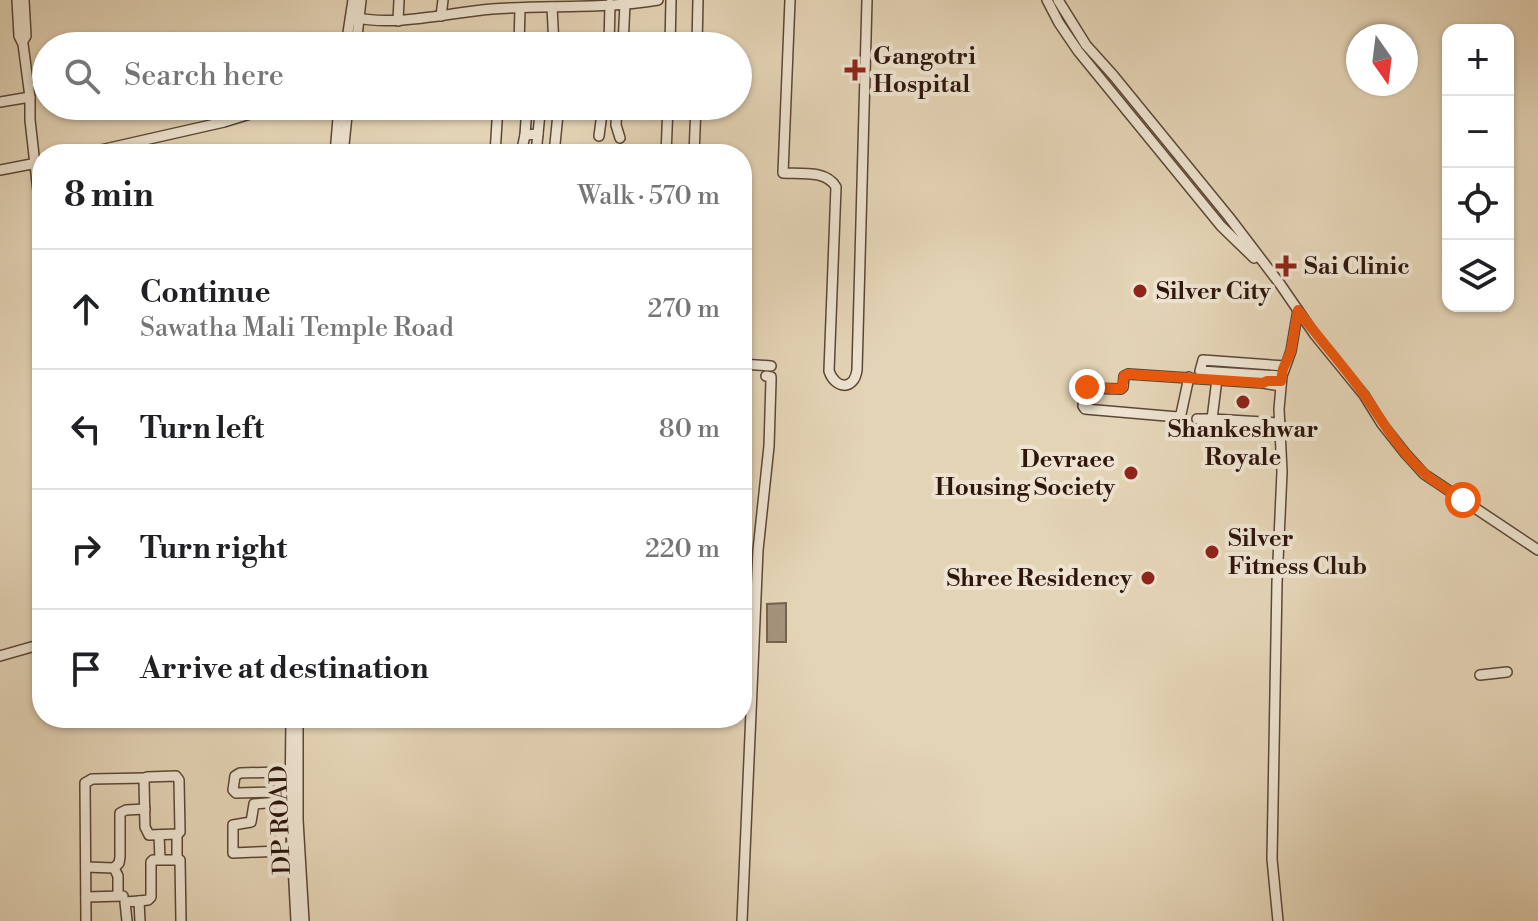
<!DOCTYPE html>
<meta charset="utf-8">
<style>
:root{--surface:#fff;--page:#f2f2f2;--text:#202124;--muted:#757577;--line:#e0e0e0}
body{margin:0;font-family:"Libre Bodoni",serif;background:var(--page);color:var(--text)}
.controls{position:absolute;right:24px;top:24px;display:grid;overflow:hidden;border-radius:16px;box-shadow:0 2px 6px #0004}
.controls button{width:72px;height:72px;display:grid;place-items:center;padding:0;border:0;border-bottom:2px solid var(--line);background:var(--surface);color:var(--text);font:40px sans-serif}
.compass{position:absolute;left:1346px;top:24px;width:72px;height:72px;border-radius:50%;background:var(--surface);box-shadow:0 2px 6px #0004;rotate:166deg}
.stop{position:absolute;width:24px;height:24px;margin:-18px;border:6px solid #ea580c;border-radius:50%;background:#fff}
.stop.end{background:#ea580c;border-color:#fff;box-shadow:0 2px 8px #0008}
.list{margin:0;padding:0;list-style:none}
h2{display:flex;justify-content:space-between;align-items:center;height:104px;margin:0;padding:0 32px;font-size:34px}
h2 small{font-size:26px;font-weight:400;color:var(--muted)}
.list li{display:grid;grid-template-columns:52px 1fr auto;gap:24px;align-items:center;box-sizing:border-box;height:120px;padding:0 32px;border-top:2px solid var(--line)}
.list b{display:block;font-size:30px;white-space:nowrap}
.list p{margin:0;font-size:26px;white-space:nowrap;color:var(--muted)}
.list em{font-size:26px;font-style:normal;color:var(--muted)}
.icon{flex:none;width:44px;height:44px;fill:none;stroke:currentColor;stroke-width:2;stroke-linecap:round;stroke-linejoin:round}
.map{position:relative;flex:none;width:1538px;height:921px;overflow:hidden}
.search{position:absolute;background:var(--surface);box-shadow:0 2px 6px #0004;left:32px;top:32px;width:720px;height:88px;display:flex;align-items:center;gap:20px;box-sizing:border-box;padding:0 28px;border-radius:44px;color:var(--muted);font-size:30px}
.panel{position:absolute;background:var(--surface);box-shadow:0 2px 6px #0004;left:32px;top:144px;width:720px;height:584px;border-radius:32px}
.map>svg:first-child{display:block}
</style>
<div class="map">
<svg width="1538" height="921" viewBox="0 0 1538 921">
<rect width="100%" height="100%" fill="#e4d4b6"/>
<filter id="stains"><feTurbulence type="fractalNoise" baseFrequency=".0025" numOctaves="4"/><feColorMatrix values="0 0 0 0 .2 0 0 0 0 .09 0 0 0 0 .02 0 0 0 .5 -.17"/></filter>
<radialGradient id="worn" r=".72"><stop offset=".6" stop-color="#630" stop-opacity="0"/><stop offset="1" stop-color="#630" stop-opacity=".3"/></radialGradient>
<!-- water -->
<path fill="#a6937d" stroke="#766150" stroke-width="2" d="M 786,603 L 786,642 L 767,642 L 767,604 Z"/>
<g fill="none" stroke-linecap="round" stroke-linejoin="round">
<defs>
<g id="minor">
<path d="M 17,0 L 19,36 L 23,44 L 30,97 L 30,120 L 42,227"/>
<path d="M 790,0 L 783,173 C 801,174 826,170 836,187 L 829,371 C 835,389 854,391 857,370 L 867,0"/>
<path d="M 1047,0 L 1059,23 L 1078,51 L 1221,226 L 1254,258"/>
<path d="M 1058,0 L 1086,45 L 1113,75 L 1229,217 L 1280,284 L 1315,335 L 1364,395 L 1382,424 L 1405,453 L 1424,474 L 1538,550"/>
<path d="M 552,7 L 554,46"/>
<path d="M 441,16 L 443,0"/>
<path d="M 351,17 C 399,27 444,13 492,9 C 547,5 604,9 658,0"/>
<path d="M 398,21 L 399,0"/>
<path d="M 23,41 L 26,36 L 24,0"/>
<path d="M 346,46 L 353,0"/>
<path d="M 356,46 L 361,0"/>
<path d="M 519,46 L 520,8"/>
<path d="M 609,46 L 610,4"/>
<path d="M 623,46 L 625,3"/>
<path d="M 670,46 L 671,0"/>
<path d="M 697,46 L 698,0"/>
<path d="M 0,102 L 30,97"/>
<path d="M 617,106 L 616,125 L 620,138"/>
<path d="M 525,135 L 527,106"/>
<path d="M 599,136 L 603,106"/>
<path d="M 83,154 L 224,122 L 276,106"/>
<path d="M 335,154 L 339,106"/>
<path d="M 343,154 L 348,106"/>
<path d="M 495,154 L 498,106"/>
<path d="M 521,154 L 525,135 L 538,134"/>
<path d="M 536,154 L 540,113 L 558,114 L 554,154"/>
<path d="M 666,154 L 668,106"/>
<path d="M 694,154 L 696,106"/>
<path d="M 0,170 L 42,162"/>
<path d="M 742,364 L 771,366"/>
<path d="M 1282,376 L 1200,371 L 1203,360 L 1285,366"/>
<path d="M 1189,377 L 1181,414 L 1178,417 L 1085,409 L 1083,406 L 1085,388 L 1121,389 L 1123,387 L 1124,376 L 1128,374 L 1263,383 L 1280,386"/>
<path d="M 1217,379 L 1212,419 L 1280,423"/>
<path d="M 1197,419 L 1212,419"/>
<path d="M 0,656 L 42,644"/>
<path d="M 1480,675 L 1507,672"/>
<path d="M 291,718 L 290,807 L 296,921"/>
<path d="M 298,718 L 298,820 L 304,921"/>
<path d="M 176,776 L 179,780 L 180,832 L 177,834 L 149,835 L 145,827 L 144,780 L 147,777 Z"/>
<path d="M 279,792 L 236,793 L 233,790 L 235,776 L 240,773 L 279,772 L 281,851 L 233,853 L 233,825 L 251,822 L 254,804 L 279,802"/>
<path d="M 177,834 L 177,860"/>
<path d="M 159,835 L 160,859"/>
<path d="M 86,867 L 114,868 L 118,876 L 118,895"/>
<path d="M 114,868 L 119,863 L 120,857 L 120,813 L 126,810 L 145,809"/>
<path d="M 86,897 L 123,896"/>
<path d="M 139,901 L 148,900 L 151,897 L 151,862 L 153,860 L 180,860 L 181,921"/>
<path d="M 86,921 L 85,783 L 92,779 L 145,778"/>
<path d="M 127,921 L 125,902 L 139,901 L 140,921"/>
<path d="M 742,921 L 758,550 L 769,446 L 771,380 L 771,377 L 766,376"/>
<path d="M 1278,921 L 1272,859 L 1277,583 L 1282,472 L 1279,409 L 1282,376 L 1291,351 L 1298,310"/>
</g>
</defs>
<!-- minor casing -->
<use href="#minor" stroke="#5c4637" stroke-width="12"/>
<!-- minor -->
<use href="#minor" stroke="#ede3d0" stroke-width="9"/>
</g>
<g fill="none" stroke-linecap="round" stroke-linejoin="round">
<!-- route -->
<path stroke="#ea580c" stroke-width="10" d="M 1087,387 L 1121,389 L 1122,388 L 1124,376 L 1128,374 L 1263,383 L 1267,381 L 1281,381 L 1283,369 L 1291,351 L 1298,310 C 1319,339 1343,365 1363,393 C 1382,420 1398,449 1423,472 C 1434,483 1450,490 1463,500"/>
</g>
<!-- markers -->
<g fill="#8f2418" stroke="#ede3d0" stroke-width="3">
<path d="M851 58h8v8h8v8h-8v8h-8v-8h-8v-8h8z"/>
<path d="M1282 254h8v8h8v8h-8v8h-8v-8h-8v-8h8z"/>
<circle cx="1140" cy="291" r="8"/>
<circle cx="1243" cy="402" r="8"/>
<circle cx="1131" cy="473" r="8"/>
<circle cx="1212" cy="552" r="8"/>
<circle cx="1148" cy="578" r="8"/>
</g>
<g text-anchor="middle" stroke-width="8" stroke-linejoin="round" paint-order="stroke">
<!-- poi labels -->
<g font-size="24" font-weight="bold" fill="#2f160d" stroke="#ede3d0" text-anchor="start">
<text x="873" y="64">Gangotri<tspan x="873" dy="28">Hospital</tspan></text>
<text x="1304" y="274">Sai Clinic</text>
<text x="1156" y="299">Silver City</text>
<text x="1243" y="437" text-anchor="middle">Shankeshwar<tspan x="1243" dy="28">Royale</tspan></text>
<text x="1115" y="467" text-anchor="end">Devraee<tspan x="1115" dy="28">Housing Society</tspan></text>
<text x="1228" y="546">Silver<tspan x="1228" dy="28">Fitness Club</tspan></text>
<text x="1132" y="586" text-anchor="end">Shree Residency</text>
</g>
<!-- street labels -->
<g font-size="24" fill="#2f160d" stroke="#ede3d0">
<text transform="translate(280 820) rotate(-92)" y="8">DP ROAD</text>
</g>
</g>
<rect width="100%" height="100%" filter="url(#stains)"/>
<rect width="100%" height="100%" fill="url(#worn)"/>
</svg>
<div class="controls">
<button>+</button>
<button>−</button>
<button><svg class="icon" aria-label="locate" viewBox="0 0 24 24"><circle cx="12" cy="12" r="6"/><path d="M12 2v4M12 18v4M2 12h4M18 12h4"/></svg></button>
<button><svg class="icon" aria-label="layers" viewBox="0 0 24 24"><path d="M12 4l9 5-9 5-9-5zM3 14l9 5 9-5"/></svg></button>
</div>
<svg class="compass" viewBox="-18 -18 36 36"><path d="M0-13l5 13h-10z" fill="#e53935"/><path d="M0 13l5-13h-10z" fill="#757577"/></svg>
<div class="stop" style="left:1463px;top:500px"></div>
<div class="stop end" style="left:1087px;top:387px"></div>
<div class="search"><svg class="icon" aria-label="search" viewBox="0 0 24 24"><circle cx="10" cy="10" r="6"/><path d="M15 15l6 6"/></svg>Search here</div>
<section class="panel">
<h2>8 min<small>Walk · 570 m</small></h2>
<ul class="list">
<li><svg class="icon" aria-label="ahead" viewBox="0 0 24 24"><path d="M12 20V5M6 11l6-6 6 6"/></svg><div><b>Continue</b><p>Sawatha Mali Temple Road</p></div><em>270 m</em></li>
<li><svg class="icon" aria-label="left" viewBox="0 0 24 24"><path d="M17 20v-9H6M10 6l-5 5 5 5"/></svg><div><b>Turn left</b></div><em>80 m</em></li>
<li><svg class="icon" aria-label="right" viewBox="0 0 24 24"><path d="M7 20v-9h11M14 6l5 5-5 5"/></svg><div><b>Turn right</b></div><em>220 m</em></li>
<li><svg class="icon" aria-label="arrive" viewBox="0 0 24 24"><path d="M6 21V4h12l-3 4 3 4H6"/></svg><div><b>Arrive at destination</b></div></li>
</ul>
</section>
</div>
